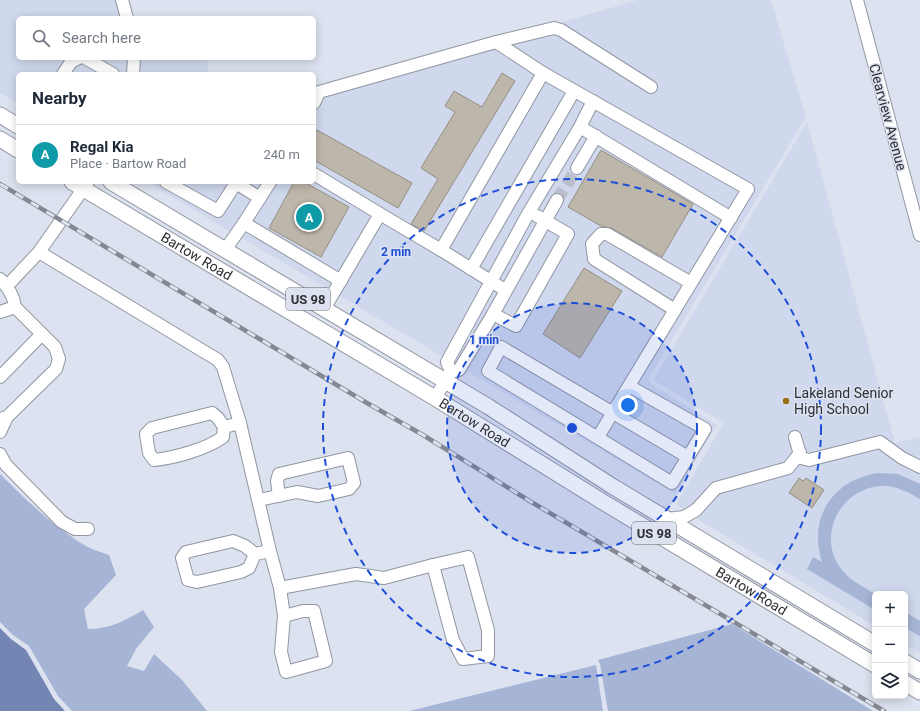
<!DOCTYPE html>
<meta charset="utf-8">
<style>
:root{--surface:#fff;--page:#f6f6f7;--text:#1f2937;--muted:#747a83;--line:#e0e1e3;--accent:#97701a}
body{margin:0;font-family:Roboto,sans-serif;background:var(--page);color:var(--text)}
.controls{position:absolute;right:12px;bottom:12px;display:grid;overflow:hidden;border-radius:6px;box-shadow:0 2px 10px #0003}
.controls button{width:36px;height:36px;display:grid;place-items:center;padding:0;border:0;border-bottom:1px solid var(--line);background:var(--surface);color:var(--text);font:20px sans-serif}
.you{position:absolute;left:628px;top:405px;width:14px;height:14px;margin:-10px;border:3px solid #fff;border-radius:50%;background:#1a73e8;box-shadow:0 0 0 6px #1a73e833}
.badge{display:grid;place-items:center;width:26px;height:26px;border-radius:50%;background:var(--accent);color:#fff;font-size:13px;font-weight:700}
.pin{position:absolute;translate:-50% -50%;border:2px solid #fff;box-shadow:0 1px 4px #0006}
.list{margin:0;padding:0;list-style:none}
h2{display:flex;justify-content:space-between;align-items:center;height:52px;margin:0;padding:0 16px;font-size:17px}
h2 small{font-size:13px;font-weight:400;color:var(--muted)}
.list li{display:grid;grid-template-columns:26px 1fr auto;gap:12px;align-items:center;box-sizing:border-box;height:60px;padding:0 16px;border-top:1px solid var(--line)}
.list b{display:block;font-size:15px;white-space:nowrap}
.list p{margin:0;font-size:13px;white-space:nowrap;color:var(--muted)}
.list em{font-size:13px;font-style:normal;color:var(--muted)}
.icon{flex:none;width:22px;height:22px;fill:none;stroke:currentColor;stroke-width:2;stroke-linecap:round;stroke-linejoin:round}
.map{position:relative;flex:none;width:920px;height:711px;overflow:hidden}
.search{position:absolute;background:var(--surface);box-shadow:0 2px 10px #0003;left:16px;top:16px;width:300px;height:44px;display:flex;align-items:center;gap:10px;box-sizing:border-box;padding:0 14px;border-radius:6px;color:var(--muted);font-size:15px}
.panel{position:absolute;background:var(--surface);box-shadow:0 2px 10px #0003;left:16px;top:72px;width:300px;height:112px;border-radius:6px}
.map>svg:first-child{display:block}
</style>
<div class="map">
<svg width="920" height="711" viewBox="0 0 920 711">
<rect width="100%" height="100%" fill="#dce2ef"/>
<!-- built -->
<g fill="#cfd8ec">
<path d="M 0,0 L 117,0 L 121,18 L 18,18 L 18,58 L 129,58 L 128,74 L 18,74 L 18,103 L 0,93 Z"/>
<path d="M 638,0 L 771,0 L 806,117 L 649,378 L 651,384 L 717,425 L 675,494 L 147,182 L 314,182 L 314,90 L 362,80 Z"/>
<path d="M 140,58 L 207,58 L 209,74 L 139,74 Z"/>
<path d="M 807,122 L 895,443 L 920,437 L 920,653 L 905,644 L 905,594 L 875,594 L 875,626 L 700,521 L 676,504 L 724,423 L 653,380 Z"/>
</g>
<!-- green -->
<g fill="#a6b5d6">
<path d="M 878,473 L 898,474 L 920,484 L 920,499 C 909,493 899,487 886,486 C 845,484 816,531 839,566 C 847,579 862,586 875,594 L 875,610 L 807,569 L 813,557 L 822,562 C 808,518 832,480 878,473 Z"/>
<path d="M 0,474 C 26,500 54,527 86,546 C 93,550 102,552 109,555 L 116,575 L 84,609 L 88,629 C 109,629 125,621 143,610 L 154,627 L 136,649 L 127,666 L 144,671 L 154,654 L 182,680 L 207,711 L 72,711 L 58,696 L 29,646 L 13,635 L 0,622 Z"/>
<path d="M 905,612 L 920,621 L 920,636 L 905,628 Z"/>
<path d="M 732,624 L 873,711 L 608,711 L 600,664 L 598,660 Z"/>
<path d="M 596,665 L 603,711 L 409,711 Z"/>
</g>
<!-- water -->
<path fill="#7385b2" d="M 0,628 L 11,639 L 26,650 L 54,699 L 65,711 L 0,711 Z"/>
<!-- building -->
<g fill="#bdb6aa" stroke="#958f83">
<path d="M 502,73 L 515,81 L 424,231 L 411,224 L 438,179 L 421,168 L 455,112 L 445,106 L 454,91 L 482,107 Z"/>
<path d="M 317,130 L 412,183 L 398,208 L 314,160 L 314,135 Z"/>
<path d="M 601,150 L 693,204 L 662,257 L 611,228 L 601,226 L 568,207 Z"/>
<path d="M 294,182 L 304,182 L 349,207 L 321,257 L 269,228 Z"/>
<path d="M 584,268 L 622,291 L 580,358 L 543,334 Z"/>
<path d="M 799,478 L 803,481 L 806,478 L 824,490 L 812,508 L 789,493 Z"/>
</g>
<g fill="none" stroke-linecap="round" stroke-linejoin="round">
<!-- minor-tunnel -->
<path stroke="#b9beca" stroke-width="12" stroke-dasharray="12 6" stroke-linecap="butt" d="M 557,200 L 577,168"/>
<defs>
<g id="minor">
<path d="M 122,0 L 127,18"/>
<path d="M 857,0 L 920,235"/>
<path d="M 496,42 L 554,28 L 561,30 L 651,87"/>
<path d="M 85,58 L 113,74"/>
<path d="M 63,74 L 71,62 L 79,58"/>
<path d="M 133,74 L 134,58"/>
<path d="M 314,103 L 319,92 L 496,42 L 543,73"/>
<path d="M 580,127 L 593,101"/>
<path d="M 577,168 L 596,136"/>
<path d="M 314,174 L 380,214"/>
<path d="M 166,182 L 218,211 L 236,183 L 260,198"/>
<path d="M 244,223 L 270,182"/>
<path d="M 225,250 L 244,223 L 341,281"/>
<path d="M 39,252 L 218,360 L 223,367 L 240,423 L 270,551 L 280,588 L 284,616"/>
<path d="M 471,269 L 574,91"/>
<path d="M 0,279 C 8,287 14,296 15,307 L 55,347 L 59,359 L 56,369 L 7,417 L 0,419"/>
<path d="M 7,286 L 39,252 L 88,182"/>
<path d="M 505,290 L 441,250 L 543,73 L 748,189 L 598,437"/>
<path d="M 324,309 L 380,214 L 441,250"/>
<path d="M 675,310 L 594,259 L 592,244 L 601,234 L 607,234 L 691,283"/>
<path d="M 0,312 L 15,307"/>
<path d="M 493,314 L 516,326 L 568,234 L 537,216"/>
<path d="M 451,372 L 447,362 L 529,212 L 580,127 L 731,218"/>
<path d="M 0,377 L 42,334"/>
<path d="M 629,386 L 705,429 L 688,457 L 501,347 L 488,371 L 672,483 L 688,457"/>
<path d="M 435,398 L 451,372 L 459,370 L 493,314 L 557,200"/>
<path d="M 224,427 L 218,418 L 212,413 L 152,428 L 146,434 L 149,453 L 154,460 C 174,458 207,449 223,437 L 224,427 L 240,423"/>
<path d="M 0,432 L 7,417"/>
<path d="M 795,437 L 801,458 L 809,460 L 880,442 L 902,458 L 920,467"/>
<path d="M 0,454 L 6,465 L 62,522 L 75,529 L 88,529"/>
<path d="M 259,500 L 297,492 L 318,496 L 349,489 L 354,483 L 348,458 L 279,474 L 277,481 L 279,496"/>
<path d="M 667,519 L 684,517 L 696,510 L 716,488 L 788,468 L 800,453"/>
<path d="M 255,554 L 245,546 L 233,541 L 186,552 L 182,558 L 188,580 L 197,582 L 241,572 L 249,568 L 255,554 L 270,551"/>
<path d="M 468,557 L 488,630 L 488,656 L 463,659 L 453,640 L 433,565 Z"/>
<path d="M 280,588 L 356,574 L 384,578 L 433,565"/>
<path d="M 303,611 L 314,611 L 326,661 L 286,672 L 281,652 L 284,616 Z"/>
</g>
<g id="major">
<path d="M 0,115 L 18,126"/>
<path d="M 0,139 L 18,150"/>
<path id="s1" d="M 72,182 L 435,398 L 603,502 L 875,665"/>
<path d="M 111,182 L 489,407 L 612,486 L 875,644"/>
<path d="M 905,662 L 920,671"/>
<path d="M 905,683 L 920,692"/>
</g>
</defs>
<!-- minor casing -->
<use href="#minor" stroke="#9196a2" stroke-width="14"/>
<!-- major casing -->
<use href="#major" stroke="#9196a2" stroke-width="17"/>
<!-- minor -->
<use href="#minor" stroke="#fff" stroke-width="12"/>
<!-- major -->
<use href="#major" stroke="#fff" stroke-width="15"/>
<defs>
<path id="rail" d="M 0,184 L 367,403 L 423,435 L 528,500 L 884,711"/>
</defs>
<!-- rail casing -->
<use href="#rail" stroke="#848891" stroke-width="4.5"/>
<!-- rail -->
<use href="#rail" stroke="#dce2ef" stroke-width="3" stroke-dasharray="9" stroke-linecap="butt"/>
</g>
<!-- distance rings -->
<circle cx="572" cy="428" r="125" fill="#1d4ed8" fill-opacity=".12"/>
<g fill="none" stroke="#1d4ed8" stroke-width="2" stroke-dasharray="7 5">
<circle cx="572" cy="428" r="125"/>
<circle cx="572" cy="428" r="249"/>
</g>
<!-- markers -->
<circle fill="#97701a" stroke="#dce2ef" stroke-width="1.5" cx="786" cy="401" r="4"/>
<g text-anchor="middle" stroke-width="3" stroke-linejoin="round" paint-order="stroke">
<!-- shield labels -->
<g fill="#dce2ef" stroke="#62656d" stroke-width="1">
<rect x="286" y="288" width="44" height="22" rx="3"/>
<rect x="632" y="522" width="44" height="22" rx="3"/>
</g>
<g font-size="13" font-weight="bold" fill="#2e3035">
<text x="308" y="304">US 98</text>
<text x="654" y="538">US 98</text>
</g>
<!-- street labels -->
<g font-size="14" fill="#2e3035" stroke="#dce2ef">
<text transform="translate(888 117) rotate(75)" y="5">Clearview Avenue</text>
<text dy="5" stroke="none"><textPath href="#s1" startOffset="145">Bartow Road</textPath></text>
<text dy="5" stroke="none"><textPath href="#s1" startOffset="469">Bartow Road</textPath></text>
<text dy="5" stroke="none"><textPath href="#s1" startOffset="793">Bartow Road</textPath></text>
</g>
<!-- poi labels -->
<g font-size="14" fill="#2e3035" stroke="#dce2ef" text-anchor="start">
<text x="794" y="398">Lakeland Senior<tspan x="794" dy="16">High School</tspan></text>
</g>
</g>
<circle cx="572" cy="428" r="6" fill="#1d4ed8" stroke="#dce2ef" stroke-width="2"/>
<g font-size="12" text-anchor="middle" font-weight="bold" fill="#1d4ed8" stroke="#dce2ef" stroke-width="3" stroke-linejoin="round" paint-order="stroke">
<text x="396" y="256">2 min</text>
<text x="484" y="344">1 min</text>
</g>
</svg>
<div class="controls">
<button>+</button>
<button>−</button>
<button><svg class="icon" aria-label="layers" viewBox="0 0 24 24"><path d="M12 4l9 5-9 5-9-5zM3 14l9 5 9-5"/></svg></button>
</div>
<div class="you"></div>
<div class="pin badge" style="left:309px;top:217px;background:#0f9aa8">A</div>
<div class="search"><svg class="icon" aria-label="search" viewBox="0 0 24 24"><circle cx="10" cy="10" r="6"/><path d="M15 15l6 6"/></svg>Search here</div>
<section class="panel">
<h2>Nearby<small></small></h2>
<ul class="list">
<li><span class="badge" style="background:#0f9aa8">A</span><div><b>Regal Kia</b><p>Place · Bartow Road</p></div><em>240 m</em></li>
</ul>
</section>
</div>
